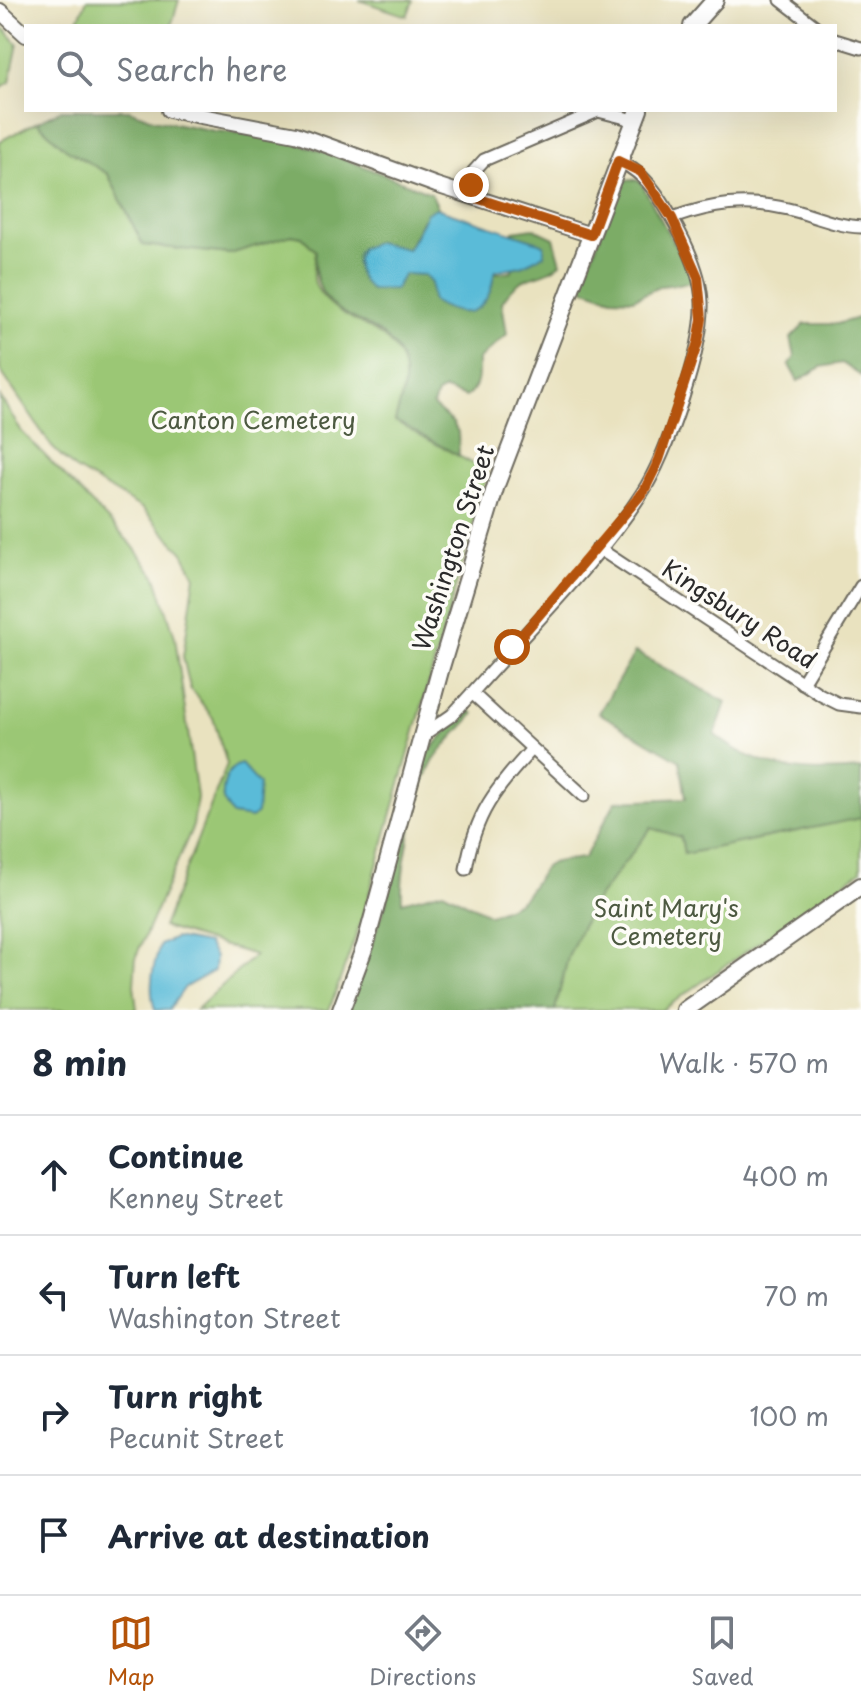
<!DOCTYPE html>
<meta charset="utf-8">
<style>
:root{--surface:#fff;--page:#f2f2f3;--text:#1f2937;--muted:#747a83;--line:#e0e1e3;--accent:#b45309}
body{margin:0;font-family:"Playpen Sans",sans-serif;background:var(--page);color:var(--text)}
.stop{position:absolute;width:24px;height:24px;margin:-18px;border:6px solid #b45309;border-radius:50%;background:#fff}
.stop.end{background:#b45309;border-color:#fff;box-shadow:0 2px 8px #0008}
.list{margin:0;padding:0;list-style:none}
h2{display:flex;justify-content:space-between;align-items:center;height:104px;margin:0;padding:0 32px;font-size:34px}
h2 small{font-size:26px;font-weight:400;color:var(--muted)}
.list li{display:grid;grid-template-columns:52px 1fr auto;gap:24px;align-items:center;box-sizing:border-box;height:120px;padding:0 32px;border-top:2px solid var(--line)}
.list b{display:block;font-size:30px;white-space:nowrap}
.list p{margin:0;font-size:26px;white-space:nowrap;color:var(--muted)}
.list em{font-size:26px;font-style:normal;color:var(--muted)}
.icon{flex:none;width:44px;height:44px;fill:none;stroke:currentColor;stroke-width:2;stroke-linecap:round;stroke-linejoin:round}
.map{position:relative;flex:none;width:861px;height:1010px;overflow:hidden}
.search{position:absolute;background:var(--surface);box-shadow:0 8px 32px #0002;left:24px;right:24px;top:24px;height:88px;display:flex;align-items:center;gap:20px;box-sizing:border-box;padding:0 28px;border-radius:0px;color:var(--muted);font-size:30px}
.sheet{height:584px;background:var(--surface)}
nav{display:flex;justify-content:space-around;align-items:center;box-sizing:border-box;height:112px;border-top:2px solid var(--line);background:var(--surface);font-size:22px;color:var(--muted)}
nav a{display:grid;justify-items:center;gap:4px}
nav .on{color:var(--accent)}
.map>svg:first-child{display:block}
</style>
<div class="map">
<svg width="861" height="1010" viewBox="0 0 861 1010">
<rect width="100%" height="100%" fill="#fdfcf7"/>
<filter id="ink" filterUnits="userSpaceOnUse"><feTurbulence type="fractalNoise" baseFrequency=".0125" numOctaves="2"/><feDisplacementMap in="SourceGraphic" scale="16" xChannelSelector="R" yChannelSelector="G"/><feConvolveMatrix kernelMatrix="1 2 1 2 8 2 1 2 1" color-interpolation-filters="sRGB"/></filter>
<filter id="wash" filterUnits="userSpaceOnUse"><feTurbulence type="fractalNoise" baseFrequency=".006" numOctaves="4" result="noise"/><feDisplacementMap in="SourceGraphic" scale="32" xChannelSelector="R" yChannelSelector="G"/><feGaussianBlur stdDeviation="1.8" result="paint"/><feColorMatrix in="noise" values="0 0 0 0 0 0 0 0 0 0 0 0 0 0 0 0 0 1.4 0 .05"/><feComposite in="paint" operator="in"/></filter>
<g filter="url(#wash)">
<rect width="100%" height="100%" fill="#e9e2bf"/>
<!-- green -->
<g fill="#9bc775" stroke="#637950" stroke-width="2">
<path d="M 87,0 L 179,0 L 171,26 L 75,26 Z"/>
<path d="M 359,0 L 410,0 L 413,1 L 407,16 Z"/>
<path d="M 0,24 L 18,44 L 10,82 L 0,88 Z"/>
<path d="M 37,122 L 66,149 L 108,174 L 143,245 L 230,254 L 291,235 L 302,237 L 316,251 C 315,263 311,278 317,288 C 337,325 398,324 404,372 C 406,388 399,406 395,421 L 488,472 L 362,919 L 329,1010 L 196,1010 L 255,955 L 163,927 L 227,764 L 213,718 L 190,688 L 183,657 L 195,576 L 183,553 L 143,509 L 74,468 L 52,447 L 0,370 L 0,141 Z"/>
<path d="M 0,397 L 22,432 L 132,545 L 156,577 L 175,637 L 197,797 L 193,826 L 136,956 L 134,985 L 137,1010 L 0,1010 Z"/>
<path d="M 861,818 L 861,871 L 662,1010 L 555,1010 L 568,957 L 590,908 L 651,828 L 681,837 L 684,854 Z"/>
</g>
<!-- forest -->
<g fill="#7cac66" stroke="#546c48" stroke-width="2">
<path d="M 61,110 L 129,110 L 153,119 L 215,131 L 275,136 L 332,154 L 431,193 L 439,209 L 423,219 L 408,249 L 395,249 L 495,273 L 512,272 L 514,259 L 508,238 L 514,231 L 533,228 L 554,238 L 561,263 C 537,283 524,268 502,302 L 507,334 L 478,360 C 478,377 480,386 466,397 L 445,390 L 437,394 L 433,406 L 453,423 L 458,432 L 459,456 L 395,421 C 399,406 406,388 404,372 C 395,306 306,334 316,251 L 302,237 L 291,235 L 230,254 L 143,245 L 108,174 L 66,149 L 37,122 Z"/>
<path d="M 631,179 L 640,181 L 695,282 L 661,286 L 633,299 L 612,298 L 585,289 L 582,283 L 587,269 L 622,181 Z"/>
<path d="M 861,317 L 861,376 L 842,363 L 821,367 L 798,381 L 789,365 L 795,357 L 791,338 L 805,324 L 837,324 Z"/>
<path d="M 635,652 L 726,702 L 715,735 C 759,771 806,774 861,769 L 861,818 L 684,854 L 681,837 L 651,828 L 590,908 L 568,957 L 555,1010 L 349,1010 L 386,903 L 427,754 L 467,708 L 474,714 C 462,729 443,745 433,762 C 416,793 400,867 402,902 L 443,891 L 490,915 C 500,910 518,905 524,897 C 551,862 536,863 584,858 L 616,801 L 686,798 L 680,761 L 599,713 Z"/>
</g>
<!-- water -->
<g fill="#5abbd8" stroke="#427382" stroke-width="2">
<path d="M 436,208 L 539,242 L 544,245 L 544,255 L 521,266 L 495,271 C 493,276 493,283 491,289 C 479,321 455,315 432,301 L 431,283 L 424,275 L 404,274 L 395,289 L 371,290 C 358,278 352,264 361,248 L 377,242 L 408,249 L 427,213 Z"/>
<path d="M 241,764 L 259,784 L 257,813 L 252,818 L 232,815 L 223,800 C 222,786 226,768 241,764 Z"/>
<path d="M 175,938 L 207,944 L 215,957 L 214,971 L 185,987 L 169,1010 L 155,1010 C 148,988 153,966 160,945 Z"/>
</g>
</g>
<g filter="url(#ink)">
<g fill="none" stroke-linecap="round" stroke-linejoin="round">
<defs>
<g id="minor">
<path d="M 781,0 L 815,26"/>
<path d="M 835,40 L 861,48"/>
<path d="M 470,196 L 473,172 L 484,160 L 598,111 L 634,120"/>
<path d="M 672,218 C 712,204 746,199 788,209 C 813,215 835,226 861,227"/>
<path d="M 598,548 L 821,695 L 839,704 L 861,707"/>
<path d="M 802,683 L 861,586"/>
<path d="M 472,693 L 584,796"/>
<path d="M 423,735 L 452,715 L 472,693 C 528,629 596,564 642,493 C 667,456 704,346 702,302 C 701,278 691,254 680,233 C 665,205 648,173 618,161"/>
<path d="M 466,869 C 475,813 495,790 532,749"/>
</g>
<g id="tertiary">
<path d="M 0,11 L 26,35"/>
<path d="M 169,110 L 296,134 L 436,185 L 591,235"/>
</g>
<g id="secondary">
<path d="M 692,26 L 715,0"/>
<path d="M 341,1010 L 365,946 L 441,667 L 496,485 L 639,110"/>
<path d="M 685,1010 L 861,886"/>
</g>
</defs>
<!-- minor casing -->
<use href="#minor" stroke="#6e6b5f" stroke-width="15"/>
<!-- tertiary casing -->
<use href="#tertiary" stroke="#6e6b5f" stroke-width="18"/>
<!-- secondary casing -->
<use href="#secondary" stroke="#6e6b5f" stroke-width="20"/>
<!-- minor -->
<use href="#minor" stroke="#fff" stroke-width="11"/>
<!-- tertiary -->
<use href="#tertiary" stroke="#fff" stroke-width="14"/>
<!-- secondary -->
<use href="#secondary" stroke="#fff" stroke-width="16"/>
</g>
</g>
<g fill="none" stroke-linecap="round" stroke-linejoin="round" filter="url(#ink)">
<!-- route -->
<path stroke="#b45309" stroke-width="10" d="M 471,185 L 470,196 L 591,235 L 618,161 L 641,172 L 672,218 L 698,277 L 702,319 L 698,342 L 659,460 L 644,491 L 512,647"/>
</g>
<g text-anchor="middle" stroke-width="7" stroke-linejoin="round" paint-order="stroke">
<!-- park labels -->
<g font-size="24" fill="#4d5a41" stroke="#fdfcf7">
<text x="253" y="429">Canton Cemetery</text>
<text x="666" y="917">Saint Mary's<tspan x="666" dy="28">Cemetery</tspan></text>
</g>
<!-- street labels -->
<g font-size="24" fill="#2b2b2b" stroke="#fdfcf7">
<text transform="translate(454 548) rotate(-72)" y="8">Washington Street</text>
<text transform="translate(739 615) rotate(33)" y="8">Kingsbury Road</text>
</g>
</g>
</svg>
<div class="stop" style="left:512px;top:647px"></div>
<div class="stop end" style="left:471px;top:185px"></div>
<div class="search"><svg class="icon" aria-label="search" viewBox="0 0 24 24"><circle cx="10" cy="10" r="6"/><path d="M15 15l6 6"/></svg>Search here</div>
</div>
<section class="sheet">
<h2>8 min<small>Walk · 570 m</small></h2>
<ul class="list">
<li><svg class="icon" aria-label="ahead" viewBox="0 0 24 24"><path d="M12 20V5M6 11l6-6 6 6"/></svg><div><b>Continue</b><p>Kenney Street</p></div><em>400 m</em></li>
<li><svg class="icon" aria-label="left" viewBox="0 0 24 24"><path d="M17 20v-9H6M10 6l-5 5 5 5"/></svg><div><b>Turn left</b><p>Washington Street</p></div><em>70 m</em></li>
<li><svg class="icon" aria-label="right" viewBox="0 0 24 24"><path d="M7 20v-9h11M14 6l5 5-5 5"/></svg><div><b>Turn right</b><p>Pecunit Street</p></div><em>100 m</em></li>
<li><svg class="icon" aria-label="arrive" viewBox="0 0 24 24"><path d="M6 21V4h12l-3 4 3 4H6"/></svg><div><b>Arrive at destination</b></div></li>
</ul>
</section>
<nav>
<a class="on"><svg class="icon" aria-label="map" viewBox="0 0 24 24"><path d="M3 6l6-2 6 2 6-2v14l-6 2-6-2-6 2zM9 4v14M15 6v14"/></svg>Map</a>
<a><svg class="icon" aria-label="directions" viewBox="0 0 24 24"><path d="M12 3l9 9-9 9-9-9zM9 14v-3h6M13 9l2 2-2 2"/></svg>Directions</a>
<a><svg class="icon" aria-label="saved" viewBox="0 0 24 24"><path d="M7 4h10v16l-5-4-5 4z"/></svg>Saved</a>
</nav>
